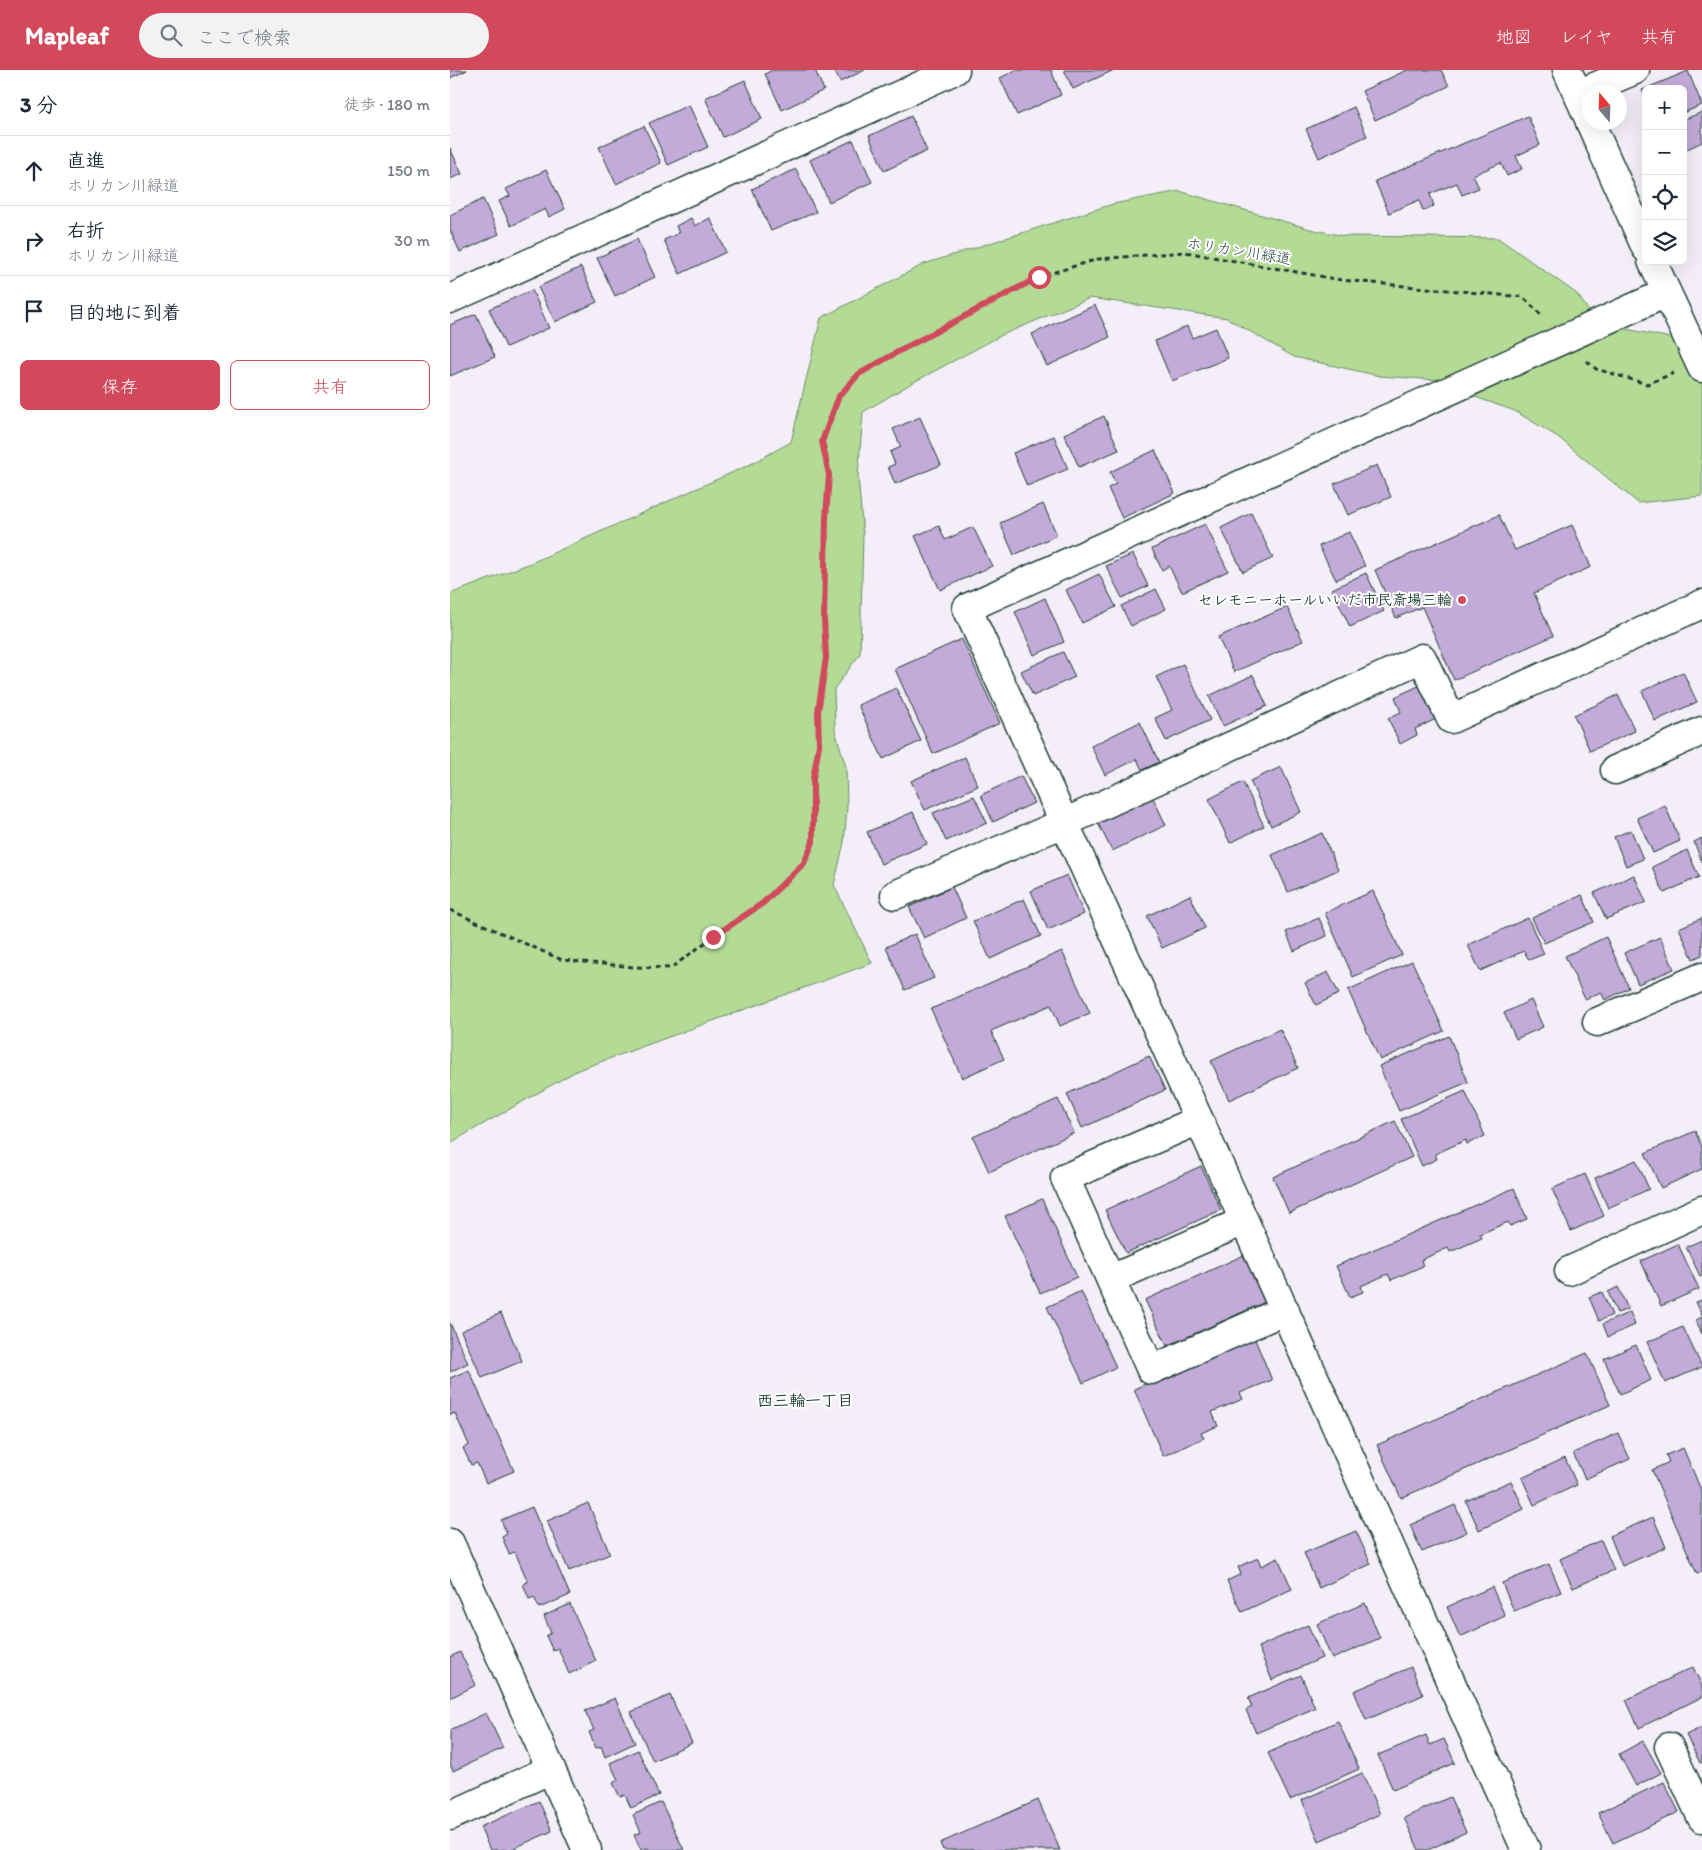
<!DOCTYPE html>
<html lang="ja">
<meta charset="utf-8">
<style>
:root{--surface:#fff;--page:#f2f2f3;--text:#1f2937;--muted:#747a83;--line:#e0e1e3;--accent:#d1495b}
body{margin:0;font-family:Itim,"Klee One",sans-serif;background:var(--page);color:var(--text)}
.controls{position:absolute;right:15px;top:15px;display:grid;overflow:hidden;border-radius:8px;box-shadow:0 5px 20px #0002}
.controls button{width:45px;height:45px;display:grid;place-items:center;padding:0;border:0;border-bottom:1px solid var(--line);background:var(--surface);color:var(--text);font:25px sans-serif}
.compass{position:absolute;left:1132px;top:15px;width:45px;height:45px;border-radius:50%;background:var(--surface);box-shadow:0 5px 20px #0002;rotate:341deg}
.stop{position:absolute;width:15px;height:15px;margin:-11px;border:4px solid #d1495b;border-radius:50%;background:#fff}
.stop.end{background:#d1495b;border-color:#fff;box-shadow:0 1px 5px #0008}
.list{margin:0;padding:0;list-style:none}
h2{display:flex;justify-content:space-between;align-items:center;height:65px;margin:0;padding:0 20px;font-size:21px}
h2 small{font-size:16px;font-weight:400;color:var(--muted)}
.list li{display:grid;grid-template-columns:32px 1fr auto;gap:15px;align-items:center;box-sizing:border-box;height:70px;padding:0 20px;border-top:1px solid var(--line)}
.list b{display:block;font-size:19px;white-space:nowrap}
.list p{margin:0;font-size:16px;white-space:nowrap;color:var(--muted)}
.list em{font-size:16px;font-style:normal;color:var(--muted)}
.actions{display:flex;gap:10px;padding:15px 20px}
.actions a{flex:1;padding:11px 0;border:1px solid var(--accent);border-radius:8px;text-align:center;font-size:18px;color:var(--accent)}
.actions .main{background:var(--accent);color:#fff}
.icon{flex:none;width:28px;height:28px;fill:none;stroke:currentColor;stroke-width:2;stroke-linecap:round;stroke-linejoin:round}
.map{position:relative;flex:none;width:1252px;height:1780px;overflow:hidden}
header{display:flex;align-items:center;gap:30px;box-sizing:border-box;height:70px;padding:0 25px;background:var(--accent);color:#fff}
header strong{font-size:24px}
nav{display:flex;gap:28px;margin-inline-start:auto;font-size:18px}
.search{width:350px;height:45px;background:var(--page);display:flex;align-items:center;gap:12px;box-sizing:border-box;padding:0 18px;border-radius:28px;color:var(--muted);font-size:19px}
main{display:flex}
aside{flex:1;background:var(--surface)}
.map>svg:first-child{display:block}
</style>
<header>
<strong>Mapleaf</strong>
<div class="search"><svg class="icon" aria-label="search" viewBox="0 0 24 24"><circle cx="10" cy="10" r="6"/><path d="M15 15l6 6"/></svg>ここで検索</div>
<nav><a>地図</a><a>レイヤ</a><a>共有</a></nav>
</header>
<main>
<aside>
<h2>3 分<small>徒歩 · 180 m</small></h2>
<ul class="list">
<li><svg class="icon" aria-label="ahead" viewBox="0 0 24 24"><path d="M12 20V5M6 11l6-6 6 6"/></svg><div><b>直進</b><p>ホリカン川緑道</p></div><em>150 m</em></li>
<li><svg class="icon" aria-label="right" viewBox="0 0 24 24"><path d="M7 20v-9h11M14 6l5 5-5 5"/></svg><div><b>右折</b><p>ホリカン川緑道</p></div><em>30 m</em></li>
<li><svg class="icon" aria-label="arrive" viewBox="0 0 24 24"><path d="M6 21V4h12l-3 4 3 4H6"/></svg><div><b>目的地に到着</b></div></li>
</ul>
<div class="actions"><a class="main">保存</a><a>共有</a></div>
</aside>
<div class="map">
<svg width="1252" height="1780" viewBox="0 0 1252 1780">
<rect width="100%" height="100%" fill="#f3eef7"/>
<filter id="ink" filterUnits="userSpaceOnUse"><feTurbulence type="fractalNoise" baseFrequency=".02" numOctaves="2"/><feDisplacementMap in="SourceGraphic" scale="10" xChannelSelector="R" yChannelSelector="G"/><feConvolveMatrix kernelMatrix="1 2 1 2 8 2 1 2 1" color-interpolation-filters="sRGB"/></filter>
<g filter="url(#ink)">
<!-- green -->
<path fill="#b4db96" stroke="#6a8c65" d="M 729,121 L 860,159 L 894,166 L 1048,168 L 1127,224 L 1147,253 L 1240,272 L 1252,298 L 1252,426 L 1188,433 L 1108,367 L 1065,341 L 1025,327 L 1017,312 L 930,306 L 844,287 L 777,248 L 640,228 L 552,265 L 462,313 L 413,342 L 408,406 L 413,465 L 410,584 L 384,619 L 385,660 L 396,697 L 397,738 L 394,772 L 384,815 L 422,893 L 128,1000 L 0,1073 L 0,524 L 81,493 L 301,394 L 341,372 L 371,248 L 474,194 L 663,134 Z"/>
<!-- building -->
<g fill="#c2aad9" stroke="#1f3d34">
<path d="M 0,0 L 17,0 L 0,8 Z"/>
<path d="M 322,0 L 365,0 L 374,20 L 332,40 L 315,4 Z"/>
<path d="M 384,0 L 415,0 L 390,12 Z"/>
<path d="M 566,0 L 601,0 L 611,25 L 567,45 L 550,8 Z"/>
<path d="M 614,0 L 664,0 L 623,19 Z"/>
<path d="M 957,0 L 991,0 L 999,16 L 925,50 L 912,21 Z"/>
<path d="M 1238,1 L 1252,35 L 1233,43 L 1233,19 L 1196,19 L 1196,29 L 1192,20 Z"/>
<path d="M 295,10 L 312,49 L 273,67 L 255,28 Z"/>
<path d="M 239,35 L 258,77 L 218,95 L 199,53 Z"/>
<path d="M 904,37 L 917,66 L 869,88 L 856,59 Z"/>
<path d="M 1252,42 L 1252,72 L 1233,81 L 1233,50 Z"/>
<path d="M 461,46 L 477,81 L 434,101 L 419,66 Z"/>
<path d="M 1078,46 L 1090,75 L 1066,86 L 1072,99 L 1057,106 L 1051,93 L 1023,105 L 1029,118 L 1012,125 L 1007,113 L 980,124 L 984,136 L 973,141 L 969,130 L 939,143 L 925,111 Z"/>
<path d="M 194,56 L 211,93 L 166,114 L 149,77 Z"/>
<path d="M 403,70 L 422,112 L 379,132 L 360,90 Z"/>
<path d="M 0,78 L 12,104 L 0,109 Z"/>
<path d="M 346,99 L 366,142 L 321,161 L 302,119 Z"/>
<path d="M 96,100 L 115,139 L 99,147 L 95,139 L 61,156 L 49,131 L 60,126 L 56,119 Z"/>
<path d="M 33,129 L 49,164 L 10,182 L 0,160 L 0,145 Z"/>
<path d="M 241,148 L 245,156 L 260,148 L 276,182 L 230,204 L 214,170 L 229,163 L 226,156 Z"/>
<path d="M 187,169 L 205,207 L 165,226 L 147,188 Z"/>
<path d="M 131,197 L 147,232 L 105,252 L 88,217 Z"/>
<path d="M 82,220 L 99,258 L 56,277 L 39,239 Z"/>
<path d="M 645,235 L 660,267 L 597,296 L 582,264 Z"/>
<path d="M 26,244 L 45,287 L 0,306 L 0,255 Z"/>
<path d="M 737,256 L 742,268 L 766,258 L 778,288 L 722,311 L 705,271 Z"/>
<path d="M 654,346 L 669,380 L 629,397 L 614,364 Z"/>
<path d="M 470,347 L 491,395 L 445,414 L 438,397 L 445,394 L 440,382 L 451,377 L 443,359 Z"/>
<path d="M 604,366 L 618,399 L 577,416 L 563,383 Z"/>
<path d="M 705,380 L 725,423 L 672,448 L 658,418 L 666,414 L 660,402 Z"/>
<path d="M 927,395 L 941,427 L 898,445 L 884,414 Z"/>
<path d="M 593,434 L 607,465 L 564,485 L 550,453 Z"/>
<path d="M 801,443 L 823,488 L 793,502 L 771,458 Z"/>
<path d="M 1049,445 L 1065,480 L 1122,455 L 1141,497 L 1084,523 L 1103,566 L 1004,610 L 972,537 L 946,548 L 925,500 Z"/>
<path d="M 755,454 L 778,501 L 732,522 L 719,496 L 712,500 L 702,479 Z"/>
<path d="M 489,456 L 495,470 L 523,457 L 542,496 L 490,520 L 465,466 Z"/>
<path d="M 899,462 L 915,496 L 886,510 L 869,476 Z"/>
<path d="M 683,484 L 698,516 L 672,528 L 656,496 Z"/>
<path d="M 916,503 L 934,541 L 900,557 L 882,519 Z"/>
<path d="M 649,504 L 666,537 L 632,553 L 616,520 Z"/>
<path d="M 706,519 L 716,539 L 681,556 L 671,536 Z"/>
<path d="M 595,528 L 614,572 L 584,585 L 565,542 Z"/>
<path d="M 837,537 L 853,571 L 784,602 L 768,567 Z"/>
<path d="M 512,569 L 550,653 L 483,684 L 445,599 Z"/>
<path d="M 613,582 L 625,607 L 583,626 L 571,601 Z"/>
<path d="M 733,594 L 760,650 L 716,671 L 705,648 L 722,640 L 706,607 Z"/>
<path d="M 1233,602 L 1247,632 L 1205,651 L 1192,621 Z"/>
<path d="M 803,605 L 817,636 L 773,656 L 759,626 Z"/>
<path d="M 973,614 L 988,648 L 965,659 L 967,665 L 950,674 L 938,648 L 951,642 L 945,627 Z"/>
<path d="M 446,618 L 471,671 L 433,689 L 408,635 Z"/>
<path d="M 1168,625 L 1185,661 L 1140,681 L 1124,645 Z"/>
<path d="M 690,652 L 709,692 L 692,700 L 687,689 L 655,705 L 641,676 Z"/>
<path d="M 515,687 L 528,716 L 475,740 L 461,711 Z"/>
<path d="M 831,697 L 851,742 L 821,756 L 800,711 Z"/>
<path d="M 571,706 L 584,733 L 543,752 L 531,725 Z"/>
<path d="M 793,712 L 814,756 L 780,773 L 759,729 Z"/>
<path d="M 524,726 L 537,753 L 496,771 L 483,743 Z"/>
<path d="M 703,728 L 716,755 L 662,781 L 648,753 Z"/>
<path d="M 1215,735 L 1230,771 L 1203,783 L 1187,748 Z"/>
<path d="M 463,742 L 477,774 L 431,794 L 417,762 Z"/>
<path d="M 1181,760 L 1193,789 L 1176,796 L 1164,767 Z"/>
<path d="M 872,763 L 888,800 L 838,822 L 822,785 Z"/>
<path d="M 1252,768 L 1252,792 L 1244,772 Z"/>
<path d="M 1237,780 L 1249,807 L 1214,823 L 1202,797 Z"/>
<path d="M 617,805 L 634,844 L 598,860 L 581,821 Z"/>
<path d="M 1184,805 L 1196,832 L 1156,849 L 1144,823 Z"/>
<path d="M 502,817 L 516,848 L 474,868 L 459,837 Z"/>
<path d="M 923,821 L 952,885 L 903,907 L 875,843 Z"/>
<path d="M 740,825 L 755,858 L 712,878 L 697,846 Z"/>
<path d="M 1132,825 L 1144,852 L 1094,873 L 1082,848 Z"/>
<path d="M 574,829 L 591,866 L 540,889 L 523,851 Z"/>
<path d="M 869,848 L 877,866 L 844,881 L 836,862 Z"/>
<path d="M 1078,848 L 1094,884 L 1079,890 L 1074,881 L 1030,901 L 1018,875 Z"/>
<path d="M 1252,848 L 1252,885 L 1243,889 L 1229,858 Z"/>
<path d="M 465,864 L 484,908 L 455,920 L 436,877 Z"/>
<path d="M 1156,867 L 1179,918 L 1155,930 L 1151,922 L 1135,929 L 1115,886 Z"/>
<path d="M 1210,867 L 1224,899 L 1188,914 L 1174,883 Z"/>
<path d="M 612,881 L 640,943 L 610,956 L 601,935 L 541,961 L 554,989 L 512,1008 L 481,939 Z"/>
<path d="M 962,891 L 994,961 L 930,990 L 898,920 Z"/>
<path d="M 878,902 L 889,924 L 866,935 L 855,913 Z"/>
<path d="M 1081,930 L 1093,957 L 1066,969 L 1054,943 Z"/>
<path d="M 830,959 L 848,998 L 779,1030 L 761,991 Z"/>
<path d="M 999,966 L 1018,1012 L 949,1041 L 929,996 Z"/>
<path d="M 699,986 L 715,1020 L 632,1058 L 617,1024 Z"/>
<path d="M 1015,1021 L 1035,1066 L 1017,1074 L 1016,1070 L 985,1084 L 987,1089 L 972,1096 L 951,1049 Z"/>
<path d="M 608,1029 L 624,1063 L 539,1102 L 523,1067 Z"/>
<path d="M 945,1051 L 962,1087 L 839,1143 L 823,1107 Z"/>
<path d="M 1245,1061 L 1252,1077 L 1252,1099 L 1211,1118 L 1195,1083 Z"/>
<path d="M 1186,1090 L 1199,1119 L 1158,1138 L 1145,1108 Z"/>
<path d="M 751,1096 L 771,1140 L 676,1183 L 655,1140 Z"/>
<path d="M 1135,1104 L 1154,1146 L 1121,1161 L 1102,1119 Z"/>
<path d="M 1064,1118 L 1077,1149 L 1060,1156 L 1058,1152 L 1030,1164 L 1032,1168 L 1000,1182 L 998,1178 L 971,1190 L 973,1196 L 941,1210 L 938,1204 L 911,1216 L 913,1222 L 900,1227 L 886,1196 Z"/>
<path d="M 592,1129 L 627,1207 L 590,1223 L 555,1146 Z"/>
<path d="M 1252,1170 L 1252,1205 L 1250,1206 L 1236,1177 Z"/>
<path d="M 1228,1174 L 1249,1219 L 1211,1236 L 1191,1191 Z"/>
<path d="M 794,1185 L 815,1232 L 717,1276 L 695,1230 Z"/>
<path d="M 1168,1217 L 1178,1239 L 1167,1243 L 1158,1222 Z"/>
<path d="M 631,1221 L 666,1297 L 633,1313 L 597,1237 Z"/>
<path d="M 1152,1222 L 1162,1245 L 1149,1251 L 1139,1227 Z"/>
<path d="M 1252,1230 L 1252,1245 L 1246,1232 Z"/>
<path d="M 1180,1242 L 1185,1255 L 1158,1267 L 1153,1254 Z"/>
<path d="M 51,1243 L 72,1291 L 32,1308 L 11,1261 Z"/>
<path d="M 1252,1247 L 1252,1264 L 1246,1250 Z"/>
<path d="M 0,1253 L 18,1293 L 0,1302 Z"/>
<path d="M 1233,1257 L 1252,1297 L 1215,1313 L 1197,1272 Z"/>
<path d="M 804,1267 L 822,1310 L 790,1323 L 793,1329 L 762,1342 L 768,1356 L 751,1363 L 754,1368 L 713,1386 L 684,1319 Z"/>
<path d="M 1186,1275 L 1201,1310 L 1170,1324 L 1154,1289 Z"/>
<path d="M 1137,1283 L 1160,1335 L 951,1428 L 927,1375 Z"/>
<path d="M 19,1300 L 64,1401 L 36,1413 L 27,1393 L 21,1395 L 13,1378 L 19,1375 L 5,1343 L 0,1345 L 0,1308 Z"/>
<path d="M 1168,1363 L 1180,1389 L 1135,1409 L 1123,1383 Z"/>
<path d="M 1233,1378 L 1252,1422 L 1252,1502 L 1247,1504 L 1202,1400 L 1219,1392 L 1216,1385 Z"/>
<path d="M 1115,1388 L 1127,1415 L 1084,1435 L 1072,1408 Z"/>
<path d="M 1061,1411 L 1074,1439 L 1029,1460 L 1016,1431 Z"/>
<path d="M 138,1433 L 160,1484 L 119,1501 L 97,1451 Z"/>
<path d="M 1005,1435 L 1017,1462 L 972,1482 L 960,1455 Z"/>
<path d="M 82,1437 L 120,1525 L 89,1538 L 84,1527 L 79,1529 L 73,1514 L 78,1512 L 65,1482 L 59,1484 L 52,1467 L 57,1464 L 51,1450 Z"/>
<path d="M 1203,1447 L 1216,1477 L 1172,1496 L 1160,1466 Z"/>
<path d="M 906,1461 L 921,1494 L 869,1518 L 854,1483 Z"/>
<path d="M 1151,1470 L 1164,1500 L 1123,1518 L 1110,1489 Z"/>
<path d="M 808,1488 L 811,1496 L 828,1488 L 842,1519 L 792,1542 L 777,1511 L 791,1504 L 788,1497 Z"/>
<path d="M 1099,1494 L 1111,1522 L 1064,1541 L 1052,1513 Z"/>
<path d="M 1042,1517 L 1055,1546 L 1010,1567 L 997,1537 Z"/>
<path d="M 915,1533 L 930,1568 L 882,1589 L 867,1554 Z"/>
<path d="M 120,1534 L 146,1591 L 119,1604 L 108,1578 L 103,1581 L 96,1566 L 101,1563 L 94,1546 Z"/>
<path d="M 858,1555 L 872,1588 L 822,1610 L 808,1577 Z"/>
<path d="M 10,1582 L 26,1615 L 0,1628 L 0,1587 Z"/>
<path d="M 961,1597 L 973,1625 L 916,1650 L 904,1621 Z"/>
<path d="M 1243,1597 L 1252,1616 L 1252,1627 L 1189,1658 L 1176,1630 Z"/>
<path d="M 851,1605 L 865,1638 L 806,1663 L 796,1640 L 802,1637 L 798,1628 Z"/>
<path d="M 220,1625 L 242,1673 L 203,1691 L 181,1642 Z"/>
<path d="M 165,1628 L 185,1673 L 155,1687 L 151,1676 L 146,1678 L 139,1662 L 144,1660 L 135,1641 Z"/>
<path d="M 36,1643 L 53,1678 L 3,1701 L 0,1694 L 0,1660 Z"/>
<path d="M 888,1651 L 909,1699 L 840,1730 L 818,1683 Z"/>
<path d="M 1252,1657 L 1252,1692 L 1250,1693 L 1236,1665 Z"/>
<path d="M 976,1665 L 980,1675 L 994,1669 L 1005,1693 L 943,1720 L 928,1685 Z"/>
<path d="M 1193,1671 L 1211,1703 L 1186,1716 L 1169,1684 Z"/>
<path d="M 188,1680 L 209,1725 L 181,1738 L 175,1725 L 170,1727 L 163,1713 L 168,1710 L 160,1693 Z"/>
<path d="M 912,1703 L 930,1744 L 869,1771 L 852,1730 Z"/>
<path d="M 1214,1712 L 1229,1742 L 1163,1773 L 1148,1743 Z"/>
<path d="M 1000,1727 L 1016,1762 L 978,1780 L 969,1780 L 954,1748 Z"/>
<path d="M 588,1730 L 610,1780 L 493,1780 L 490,1773 Z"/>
<path d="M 89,1731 L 102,1761 L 60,1780 L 40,1780 L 30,1757 Z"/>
<path d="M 211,1732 L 234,1780 L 199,1780 L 198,1778 L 191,1780 L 184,1765 L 191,1762 L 183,1745 Z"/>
</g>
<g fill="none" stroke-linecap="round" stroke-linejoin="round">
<defs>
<g id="minor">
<path d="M 1128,24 L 1185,0"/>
<path d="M 0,229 L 505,0"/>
<path d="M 1165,700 L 1252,661"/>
<path d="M 445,825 L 614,753 L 972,588 L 1001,649 L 1252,534"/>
<path d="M 1147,952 L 1252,907"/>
<path d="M 749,1050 L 615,1108 L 701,1300 L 835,1240"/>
<path d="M 1119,1201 L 1252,1140"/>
<path d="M 661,1209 L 794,1151"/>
<path d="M 0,1473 L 137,1780"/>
<path d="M 1219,1677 L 1252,1748"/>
<path d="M 0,1746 L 101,1699"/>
<path d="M 1076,1780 L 749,1050 L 517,538 L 1216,223"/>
</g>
<g id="major">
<path d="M 1117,0 L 1140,51"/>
<path d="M 1140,52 L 1196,178"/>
<path d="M 1202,191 L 1252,298"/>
</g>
</defs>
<!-- minor casing -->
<use href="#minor" stroke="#1f3d34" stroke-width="31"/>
<!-- major casing -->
<use href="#major" stroke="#1f3d34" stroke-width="31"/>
<!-- path -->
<g stroke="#1f3d34" stroke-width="3" stroke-dasharray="5 4" stroke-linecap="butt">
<path d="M 1137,291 L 1146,299 L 1197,314 L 1224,303"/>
<path d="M 0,840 L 112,890 L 183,897 L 221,898 L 263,867 L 313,833 L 354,793 L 363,772 L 363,709 L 369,675 L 368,642 L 376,587 L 374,549 L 376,448 L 379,405 L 373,371 L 389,326 L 409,304 L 451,280 L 589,207 L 648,189 L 735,182 L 891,210 L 1073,227 L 1092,246"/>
</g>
<!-- minor -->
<use href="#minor" stroke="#fff" stroke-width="28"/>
<!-- major -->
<use href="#major" stroke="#fff" stroke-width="28"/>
</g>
</g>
<g fill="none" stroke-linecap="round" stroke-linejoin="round" filter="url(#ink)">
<!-- route -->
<path stroke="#d1495b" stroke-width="6" d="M 263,867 L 313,833 L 354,793 L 363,772 L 363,709 L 369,675 L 368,642 L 376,588 L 374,549 L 376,448 L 379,405 L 372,371 L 389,326 L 409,304 L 451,280 L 589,207"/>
</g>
<!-- markers -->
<circle fill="#d1495b" stroke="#fff" stroke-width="2" cx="1012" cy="530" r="5"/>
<g text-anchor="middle" stroke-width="4" stroke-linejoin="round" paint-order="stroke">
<!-- street labels -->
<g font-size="15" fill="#1f3d34" stroke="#fff">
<text transform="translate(789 181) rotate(9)" y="5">ホリカン川緑道</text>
</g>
<!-- poi labels -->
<g font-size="15" font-weight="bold" fill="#1f3d34" stroke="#fff" text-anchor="end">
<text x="1002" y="535">セレモニーホールいいだ市民斎場三輪</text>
</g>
<!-- neighbourhood labels -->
<g font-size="16" font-weight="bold" fill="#1f3d34" stroke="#fff">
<text x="355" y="1336">西三輪一丁目</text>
</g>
</g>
</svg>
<div class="controls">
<button>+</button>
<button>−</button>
<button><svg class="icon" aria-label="locate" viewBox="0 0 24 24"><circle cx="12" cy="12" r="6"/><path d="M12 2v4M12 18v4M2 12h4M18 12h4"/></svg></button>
<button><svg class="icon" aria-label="layers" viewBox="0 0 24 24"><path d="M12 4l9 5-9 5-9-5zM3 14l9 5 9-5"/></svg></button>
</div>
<svg class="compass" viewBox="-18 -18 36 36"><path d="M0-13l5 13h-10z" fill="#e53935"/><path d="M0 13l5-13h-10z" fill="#747a83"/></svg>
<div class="stop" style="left:589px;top:207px"></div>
<div class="stop end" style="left:263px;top:867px"></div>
</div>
</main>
